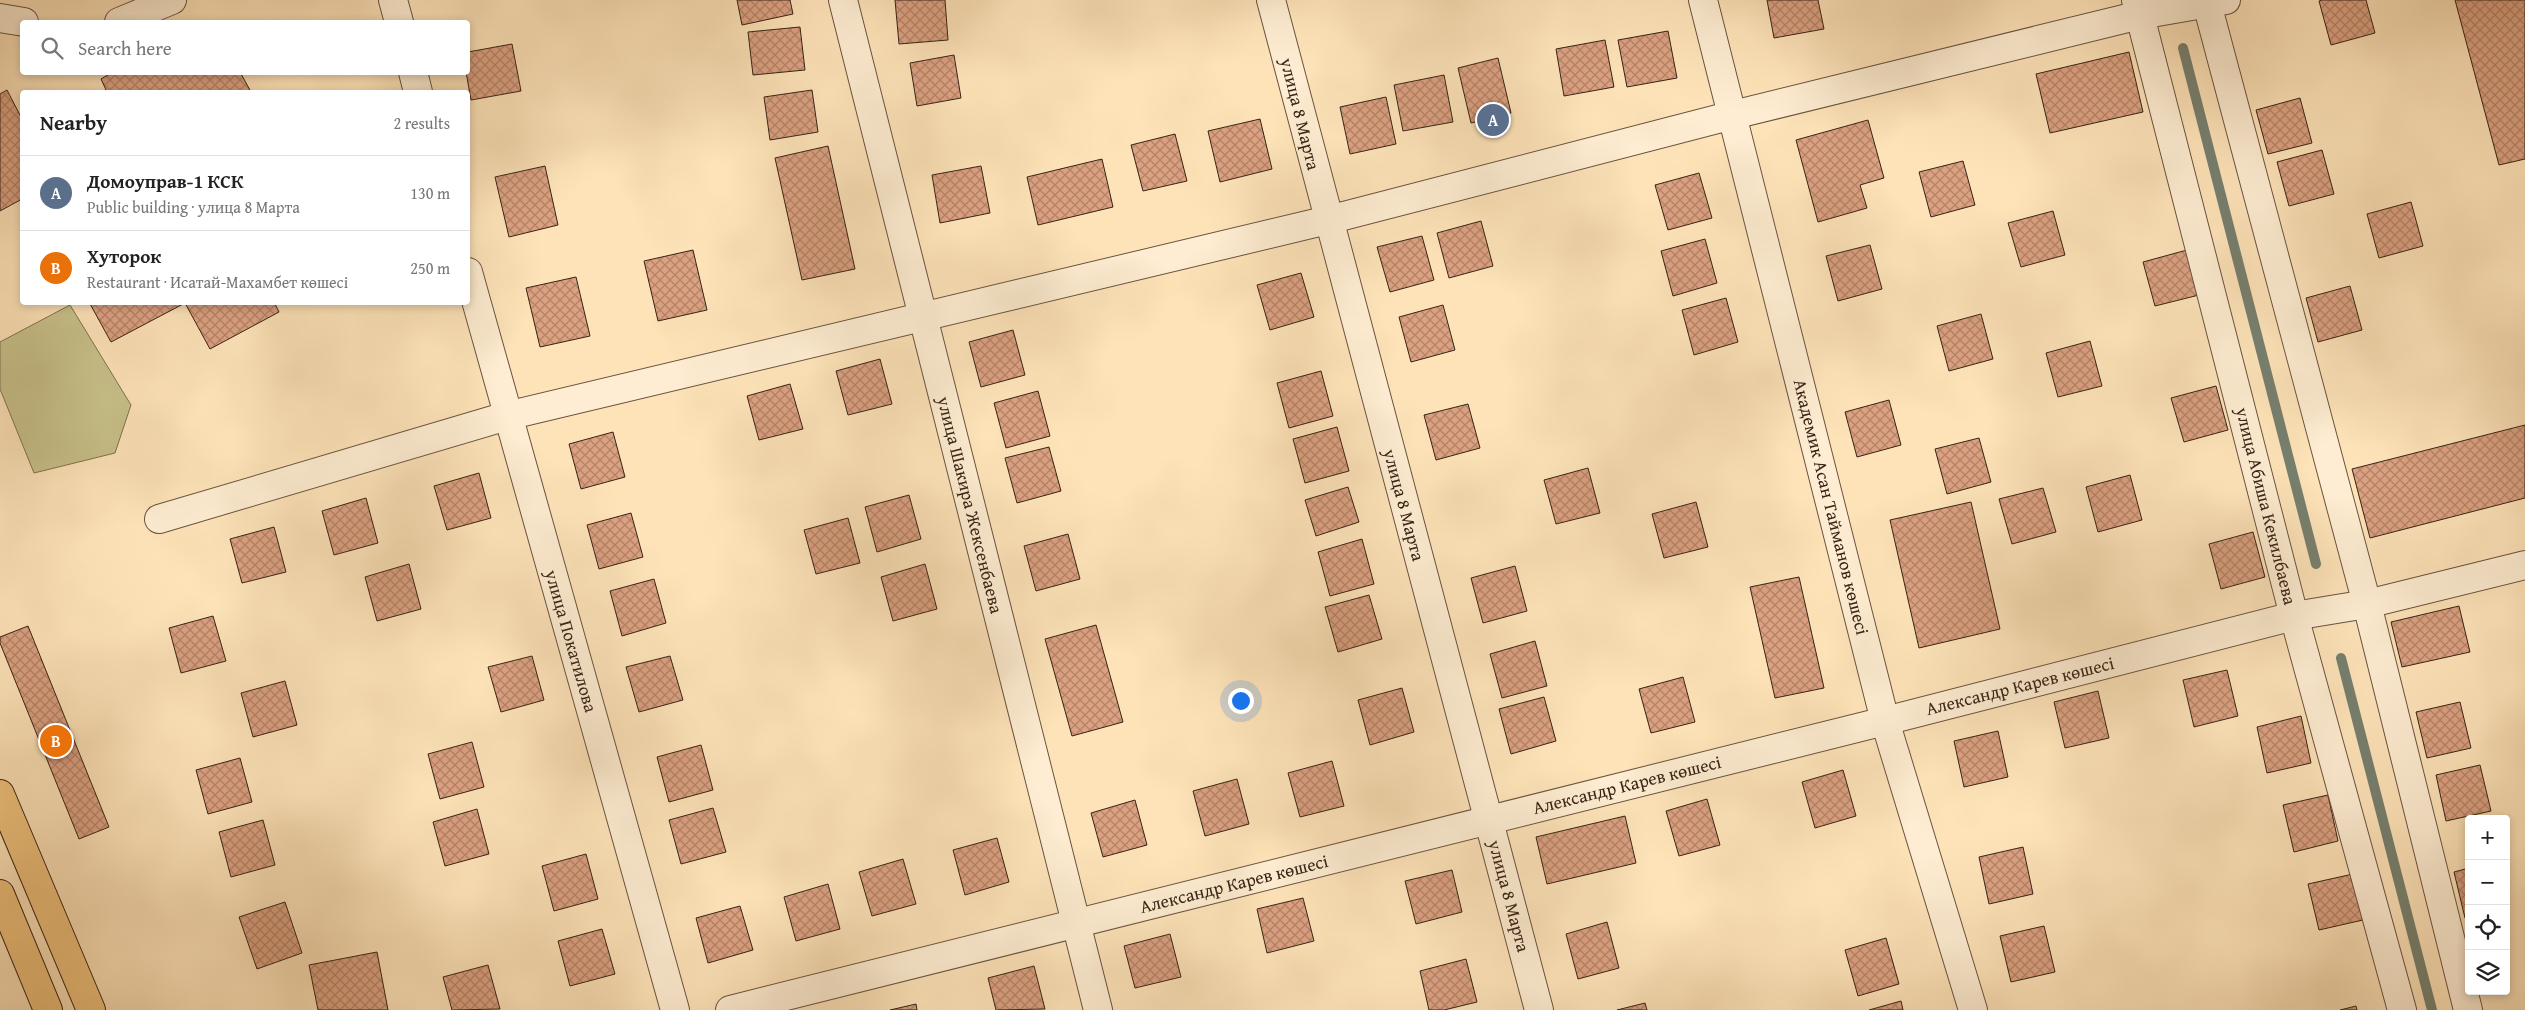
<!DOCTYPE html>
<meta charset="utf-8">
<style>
:root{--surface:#fff;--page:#f6f6f6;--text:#222;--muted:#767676;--line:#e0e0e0;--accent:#8f2418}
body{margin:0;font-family:"Gentium Book Plus",serif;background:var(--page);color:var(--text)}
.controls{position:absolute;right:15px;bottom:15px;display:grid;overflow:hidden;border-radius:5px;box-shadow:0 2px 8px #0003}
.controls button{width:45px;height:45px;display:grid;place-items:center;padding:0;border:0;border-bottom:1px solid var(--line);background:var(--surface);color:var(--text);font:25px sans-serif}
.you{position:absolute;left:1240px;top:700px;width:18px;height:18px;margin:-12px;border:4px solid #fff;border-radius:50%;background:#1a73e8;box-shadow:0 0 0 8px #1a73e833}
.badge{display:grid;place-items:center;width:32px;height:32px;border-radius:50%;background:var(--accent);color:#fff;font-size:16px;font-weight:700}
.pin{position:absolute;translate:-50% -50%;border:2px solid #fff;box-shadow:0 1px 5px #0006}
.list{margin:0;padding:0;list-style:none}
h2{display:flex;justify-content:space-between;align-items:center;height:65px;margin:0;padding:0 20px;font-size:21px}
h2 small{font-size:16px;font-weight:400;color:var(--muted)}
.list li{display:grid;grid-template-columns:32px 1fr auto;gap:15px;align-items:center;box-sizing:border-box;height:75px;padding:0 20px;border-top:1px solid var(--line)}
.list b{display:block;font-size:19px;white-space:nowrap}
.list p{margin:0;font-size:16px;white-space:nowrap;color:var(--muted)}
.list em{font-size:16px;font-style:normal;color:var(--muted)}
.icon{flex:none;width:28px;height:28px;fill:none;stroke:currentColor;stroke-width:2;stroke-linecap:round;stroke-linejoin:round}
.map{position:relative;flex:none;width:2525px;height:1010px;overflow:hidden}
.search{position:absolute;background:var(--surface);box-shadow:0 2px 8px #0003;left:20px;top:20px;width:450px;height:55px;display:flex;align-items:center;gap:12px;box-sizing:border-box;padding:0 18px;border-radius:5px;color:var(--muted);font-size:19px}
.panel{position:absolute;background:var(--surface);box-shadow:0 2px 8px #0003;left:20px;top:90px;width:450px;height:215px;border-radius:5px}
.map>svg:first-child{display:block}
</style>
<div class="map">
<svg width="2525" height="1010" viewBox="0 0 2525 1010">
<defs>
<pattern id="building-cross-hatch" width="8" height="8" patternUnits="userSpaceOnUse" patternTransform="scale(1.25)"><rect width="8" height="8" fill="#dca181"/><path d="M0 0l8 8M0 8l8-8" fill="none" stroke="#b38369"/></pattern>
</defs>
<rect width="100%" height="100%" fill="#fee3b9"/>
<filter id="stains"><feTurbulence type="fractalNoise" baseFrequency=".004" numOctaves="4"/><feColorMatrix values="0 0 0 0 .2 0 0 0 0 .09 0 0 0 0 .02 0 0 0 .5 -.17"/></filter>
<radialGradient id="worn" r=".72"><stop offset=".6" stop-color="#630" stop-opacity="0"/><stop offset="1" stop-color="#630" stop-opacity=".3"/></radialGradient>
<!-- park -->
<path fill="#c8c18a" stroke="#807250" d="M 70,305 L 131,405 L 115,453 L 34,473 L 0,389 L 0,342 Z"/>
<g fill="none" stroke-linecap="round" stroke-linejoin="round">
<!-- stream -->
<g stroke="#76806f" stroke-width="10">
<path d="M 2183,48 L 2316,564"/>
<path d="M 2341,658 L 2432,1010"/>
</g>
</g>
<!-- building -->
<g fill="url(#building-cross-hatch)" stroke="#382316">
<path d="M 737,0 L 790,0 L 793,14 L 742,25 Z"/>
<path d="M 895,0 L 945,0 L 948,40 L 899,44 Z"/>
<path d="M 1767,0 L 1818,0 L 1824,29 L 1774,38 Z"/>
<path d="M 2322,0 L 2366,0 L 2375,33 L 2331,45 L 2319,1 Z"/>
<path d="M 2455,0 L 2525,0 L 2525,159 L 2499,165 Z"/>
<path d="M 800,27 L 805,70 L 753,75 L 748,32 Z"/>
<path d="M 1668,31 L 1677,78 L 1627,87 L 1618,40 Z"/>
<path d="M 1605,40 L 1614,87 L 1564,96 L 1556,49 Z"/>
<path d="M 512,44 L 521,91 L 471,100 L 466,72 L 468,52 Z"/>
<path d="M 2129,52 L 2143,112 L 2050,133 L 2036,74 Z"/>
<path d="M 954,55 L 961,98 L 917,106 L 910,63 Z"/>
<path d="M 1498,58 L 1511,113 L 1471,123 L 1458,68 Z"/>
<path d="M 113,72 L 240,72 L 251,92 L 107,92 L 101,79 Z"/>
<path d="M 1444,75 L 1453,122 L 1403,131 L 1394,85 Z"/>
<path d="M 7,90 L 22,119 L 22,199 L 0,211 L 0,94 Z"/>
<path d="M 812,90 L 818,132 L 770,140 L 764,97 Z"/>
<path d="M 1386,97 L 1396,144 L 1350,154 L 1340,107 Z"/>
<path d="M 2300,98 L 2312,143 L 2268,154 L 2256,110 Z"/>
<path d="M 1260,119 L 1272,169 L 1220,182 L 1208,131 Z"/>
<path d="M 1868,120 L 1884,178 L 1860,185 L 1867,208 L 1818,222 L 1796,140 Z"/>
<path d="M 1175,134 L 1187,181 L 1143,191 L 1131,145 Z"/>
<path d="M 828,146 L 855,269 L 802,280 L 775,158 Z"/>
<path d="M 2322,150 L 2334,194 L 2289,206 L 2277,162 Z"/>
<path d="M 1102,159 L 1113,207 L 1038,225 L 1027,177 Z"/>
<path d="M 1963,161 L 1975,205 L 1931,217 L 1919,172 Z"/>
<path d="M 545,166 L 558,225 L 509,237 L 495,177 Z"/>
<path d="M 981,166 L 990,213 L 940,223 L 932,175 Z"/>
<path d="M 1699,173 L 1712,218 L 1668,230 L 1655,185 Z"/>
<path d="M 2411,202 L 2423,246 L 2379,258 L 2367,214 Z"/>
<path d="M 2053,211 L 2065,255 L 2021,267 L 2008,223 Z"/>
<path d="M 1481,221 L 1493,266 L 1449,278 L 1437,233 Z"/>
<path d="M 1422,236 L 1434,280 L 1390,292 L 1377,247 Z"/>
<path d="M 1705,239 L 1717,283 L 1673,296 L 1661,251 Z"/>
<path d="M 1870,245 L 1882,289 L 1838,301 L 1826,256 Z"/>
<path d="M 693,250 L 707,310 L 658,321 L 644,261 Z"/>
<path d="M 2187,250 L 2199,295 L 2155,306 L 2143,262 Z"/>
<path d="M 1301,273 L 1314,317 L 1270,330 L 1257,285 Z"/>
<path d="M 576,277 L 590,336 L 540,347 L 526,288 Z"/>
<path d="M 2350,286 L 2362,330 L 2318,342 L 2306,298 Z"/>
<path d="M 1726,298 L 1738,342 L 1694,355 L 1682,310 Z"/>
<path d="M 89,302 L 274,302 L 279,312 L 210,349 L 185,303 L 111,342 Z"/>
<path d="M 1443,305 L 1455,350 L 1411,362 L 1399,317 Z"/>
<path d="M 1981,314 L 1993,359 L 1949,371 L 1937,326 Z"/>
<path d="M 1013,330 L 1025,375 L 981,387 L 969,342 Z"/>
<path d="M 2090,341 L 2102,386 L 2058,397 L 2046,353 Z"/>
<path d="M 880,359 L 892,404 L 848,415 L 836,371 Z"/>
<path d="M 1321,371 L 1333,416 L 1289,428 L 1277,383 Z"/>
<path d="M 790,384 L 803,429 L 759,440 L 747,396 Z"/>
<path d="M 2216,386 L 2228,430 L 2184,442 L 2171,398 Z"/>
<path d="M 1038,391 L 1050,436 L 1006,448 L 994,403 Z"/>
<path d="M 1889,400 L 1901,445 L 1857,457 L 1845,412 Z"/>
<path d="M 1468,404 L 1480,448 L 1436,460 L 1424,415 Z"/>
<path d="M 2525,425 L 2525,498 L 2370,538 L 2352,469 Z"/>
<path d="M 1337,427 L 1349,471 L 1305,483 L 1293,439 Z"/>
<path d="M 613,432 L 625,477 L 581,489 L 569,444 Z"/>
<path d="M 1979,438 L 1991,482 L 1947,494 L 1935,449 Z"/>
<path d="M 1049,447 L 1061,491 L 1017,503 L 1005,458 Z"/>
<path d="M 1588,468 L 1600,513 L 1556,524 L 1544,480 Z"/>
<path d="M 479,473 L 491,518 L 447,530 L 434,486 Z"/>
<path d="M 2130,475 L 2142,520 L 2098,532 L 2086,487 Z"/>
<path d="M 1348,487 L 1359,522 L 1316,536 L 1305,500 Z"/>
<path d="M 2043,488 L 2056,532 L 2012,544 L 1999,499 Z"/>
<path d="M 909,495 L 921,539 L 877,552 L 865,507 Z"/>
<path d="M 366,498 L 378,543 L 334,555 L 322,511 Z"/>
<path d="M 1696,502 L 1708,547 L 1664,558 L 1652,514 Z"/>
<path d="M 1971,502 L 2000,629 L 1919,648 L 1890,520 Z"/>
<path d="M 631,513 L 643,557 L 599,569 L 587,525 Z"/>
<path d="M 848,518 L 860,563 L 816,574 L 804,530 Z"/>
<path d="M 274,527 L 286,572 L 242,583 L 230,539 Z"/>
<path d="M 2253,532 L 2265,577 L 2221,589 L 2209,544 Z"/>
<path d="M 1068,534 L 1080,579 L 1036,591 L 1024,546 Z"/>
<path d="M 1362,539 L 1374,584 L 1330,596 L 1318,552 Z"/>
<path d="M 409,564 L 421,609 L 377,621 L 365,577 Z"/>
<path d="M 925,564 L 937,609 L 893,621 L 881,577 Z"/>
<path d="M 1515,566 L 1527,611 L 1483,623 L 1471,578 Z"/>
<path d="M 1799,577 L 1824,688 L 1775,698 L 1750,587 Z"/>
<path d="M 654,579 L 666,623 L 622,636 L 610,591 Z"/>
<path d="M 1369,595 L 1382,639 L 1338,652 L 1325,607 Z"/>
<path d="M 2459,606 L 2470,652 L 2402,667 L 2391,622 Z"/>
<path d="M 213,616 L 226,661 L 181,673 L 169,628 Z"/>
<path d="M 1096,625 L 1123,722 L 1072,736 L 1045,639 Z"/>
<path d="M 28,626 L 109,827 L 79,839 L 0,643 L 0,637 Z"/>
<path d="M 1535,641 L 1547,686 L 1502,698 L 1490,654 Z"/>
<path d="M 532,656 L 544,700 L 501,712 L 488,667 Z"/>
<path d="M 670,656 L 683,700 L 639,712 L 626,667 Z"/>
<path d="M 2227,670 L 2238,716 L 2194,727 L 2183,680 Z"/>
<path d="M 1683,677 L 1695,722 L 1651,733 L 1639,689 Z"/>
<path d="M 285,681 L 297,725 L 253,737 L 241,693 Z"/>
<path d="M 1402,688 L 1414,732 L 1370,745 L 1358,700 Z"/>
<path d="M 2098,691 L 2109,738 L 2065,748 L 2054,702 Z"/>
<path d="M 1544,697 L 1556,741 L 1511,754 L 1499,709 Z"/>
<path d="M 2460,702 L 2471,748 L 2427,758 L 2416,712 Z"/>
<path d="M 2301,716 L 2311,763 L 2267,773 L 2257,727 Z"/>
<path d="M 1998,731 L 2008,777 L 1964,787 L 1954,741 Z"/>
<path d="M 472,742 L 484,787 L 440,799 L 428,754 Z"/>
<path d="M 701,745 L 713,790 L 669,802 L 657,757 Z"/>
<path d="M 240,758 L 252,802 L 208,814 L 196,770 Z"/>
<path d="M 1332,761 L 1344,806 L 1300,817 L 1288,773 Z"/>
<path d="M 2480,765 L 2491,811 L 2446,821 L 2436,775 Z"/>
<path d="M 1843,770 L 1856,816 L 1815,828 L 1802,782 Z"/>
<path d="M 1237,779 L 1249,824 L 1205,836 L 1193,791 Z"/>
<path d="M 2328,795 L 2338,841 L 2294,852 L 2283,805 Z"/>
<path d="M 1707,799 L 1720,845 L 1679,856 L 1666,811 Z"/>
<path d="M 1135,800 L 1147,845 L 1103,857 L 1091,813 Z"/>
<path d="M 713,808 L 726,852 L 681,864 L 669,820 Z"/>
<path d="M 477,809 L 489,854 L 445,866 L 433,822 Z"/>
<path d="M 1625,816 L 1636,863 L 1547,884 L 1536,837 Z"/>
<path d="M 263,820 L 275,865 L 231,877 L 219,832 Z"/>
<path d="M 997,838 L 1009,882 L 965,895 L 953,850 Z"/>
<path d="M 2023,847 L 2033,894 L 1989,904 L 1979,857 Z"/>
<path d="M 586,854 L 598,899 L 554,911 L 542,866 Z"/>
<path d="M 903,859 L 916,904 L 872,916 L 859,872 Z"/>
<path d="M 2469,868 L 2469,917 L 2465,918 L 2454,872 Z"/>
<path d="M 1452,870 L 1462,912 L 1416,924 L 1405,881 Z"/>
<path d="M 2353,874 L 2363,920 L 2319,930 L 2308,884 Z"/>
<path d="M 828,884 L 840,929 L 796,941 L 784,897 Z"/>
<path d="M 1303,898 L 1314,941 L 1267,953 L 1257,909 Z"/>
<path d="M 285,902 L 302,953 L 257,969 L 239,917 Z"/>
<path d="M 740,906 L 753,950 L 708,963 L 696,918 Z"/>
<path d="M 1607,922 L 1619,968 L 1578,979 L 1566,934 Z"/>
<path d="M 2044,926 L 2055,972 L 2011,982 L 2000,936 Z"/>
<path d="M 602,929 L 615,974 L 570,986 L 558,941 Z"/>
<path d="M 1170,934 L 1181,977 L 1135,988 L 1124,946 Z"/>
<path d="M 1886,938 L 1899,984 L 1858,996 L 1845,950 Z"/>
<path d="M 377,952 L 388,1010 L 318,1010 L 309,965 Z"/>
<path d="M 1466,959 L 1477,1002 L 1444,1010 L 1429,1010 L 1420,971 Z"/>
<path d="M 488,965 L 500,1009 L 452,1010 L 443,977 Z"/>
<path d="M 1034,966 L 1045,1009 L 996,1010 L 988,978 Z"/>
<path d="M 1901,1001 L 1903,1010 L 1869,1010 Z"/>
<path d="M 1645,1003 L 1647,1010 L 1617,1010 Z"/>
<path d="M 916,1004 L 917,1010 L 890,1010 Z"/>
<path d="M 2356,1006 L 2357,1010 L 2340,1010 Z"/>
</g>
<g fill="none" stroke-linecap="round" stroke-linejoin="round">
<defs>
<g id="street">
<path d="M 393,0 L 399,22"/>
<path d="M 843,0 L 1098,1010"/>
<path d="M 1271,0 L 1539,1010"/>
<path d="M 1703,0 L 1885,721 L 1973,1010"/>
<path d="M 2136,0 L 2294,616 L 2402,1010"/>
<path d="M 2206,0 L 2367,604 L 2468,1010"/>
<path d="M 0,18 L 24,22"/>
<path d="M 119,22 L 172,0"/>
<path d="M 413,72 L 418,92"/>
<path d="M 468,272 L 675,1010"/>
<path d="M 159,519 L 507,416 L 1328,220 L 1733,115 L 2140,15 L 2226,0"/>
<path d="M 730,1010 L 1885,721 L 2294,616 L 2367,604 L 2525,565"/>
</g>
<g id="primary">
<path d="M 0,794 L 91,1010"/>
<path d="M 0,894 L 48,1010"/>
</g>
</defs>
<!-- street casing -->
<use href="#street" stroke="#6a533f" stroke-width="30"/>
<!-- primary casing -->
<use href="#primary" stroke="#382316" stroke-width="30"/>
<!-- street -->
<use href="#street" stroke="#feedd2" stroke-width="28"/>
<!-- primary -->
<use href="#primary" stroke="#efc27c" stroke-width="28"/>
</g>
<g text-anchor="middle" stroke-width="4" stroke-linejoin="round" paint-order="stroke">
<!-- street labels -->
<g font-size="18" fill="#382316" stroke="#feedd2">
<text transform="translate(1300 114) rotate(76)" y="6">улица 8 Марта</text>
<text transform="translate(970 505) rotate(76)" y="6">улица Шакира Жексенбаева</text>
<text transform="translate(1404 505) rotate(75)" y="6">улица 8 Марта</text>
<text transform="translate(2266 506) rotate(76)" y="6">улица Абиша Кекилбаева</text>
<text transform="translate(1831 507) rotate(76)" y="6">Академик Асан Тайманов көшесі</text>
<text transform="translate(571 641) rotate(74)" y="6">улица Покатилова</text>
<text transform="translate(2020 686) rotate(-14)" y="6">Александр Карев көшесі</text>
<text transform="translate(1627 785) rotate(-14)" y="6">Александр Карев көшесі</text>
<text transform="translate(1234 884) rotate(-14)" y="6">Александр Карев көшесі</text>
<text transform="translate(1509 896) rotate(75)" y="6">улица 8 Марта</text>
</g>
</g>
<rect width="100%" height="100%" filter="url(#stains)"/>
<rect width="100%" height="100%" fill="url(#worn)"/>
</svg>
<div class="controls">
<button>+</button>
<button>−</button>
<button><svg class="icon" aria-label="locate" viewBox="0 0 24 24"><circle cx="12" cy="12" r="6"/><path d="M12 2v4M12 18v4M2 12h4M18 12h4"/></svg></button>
<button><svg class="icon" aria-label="layers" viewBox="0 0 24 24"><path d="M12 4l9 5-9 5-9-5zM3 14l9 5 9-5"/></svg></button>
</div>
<div class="you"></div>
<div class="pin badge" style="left:1493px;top:120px;background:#5c6f8a">A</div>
<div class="pin badge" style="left:56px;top:741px;background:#e8710a">B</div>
<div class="search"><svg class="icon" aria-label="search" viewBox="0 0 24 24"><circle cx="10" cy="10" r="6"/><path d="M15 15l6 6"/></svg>Search here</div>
<section class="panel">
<h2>Nearby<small>2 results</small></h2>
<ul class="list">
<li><span class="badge" style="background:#5c6f8a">A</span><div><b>Домоуправ-1 КСК</b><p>Public building · улица 8 Марта</p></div><em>130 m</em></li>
<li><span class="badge" style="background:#e8710a">B</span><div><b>Хуторок</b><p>Restaurant · Исатай-Махамбет көшесі</p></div><em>250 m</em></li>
</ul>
</section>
</div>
